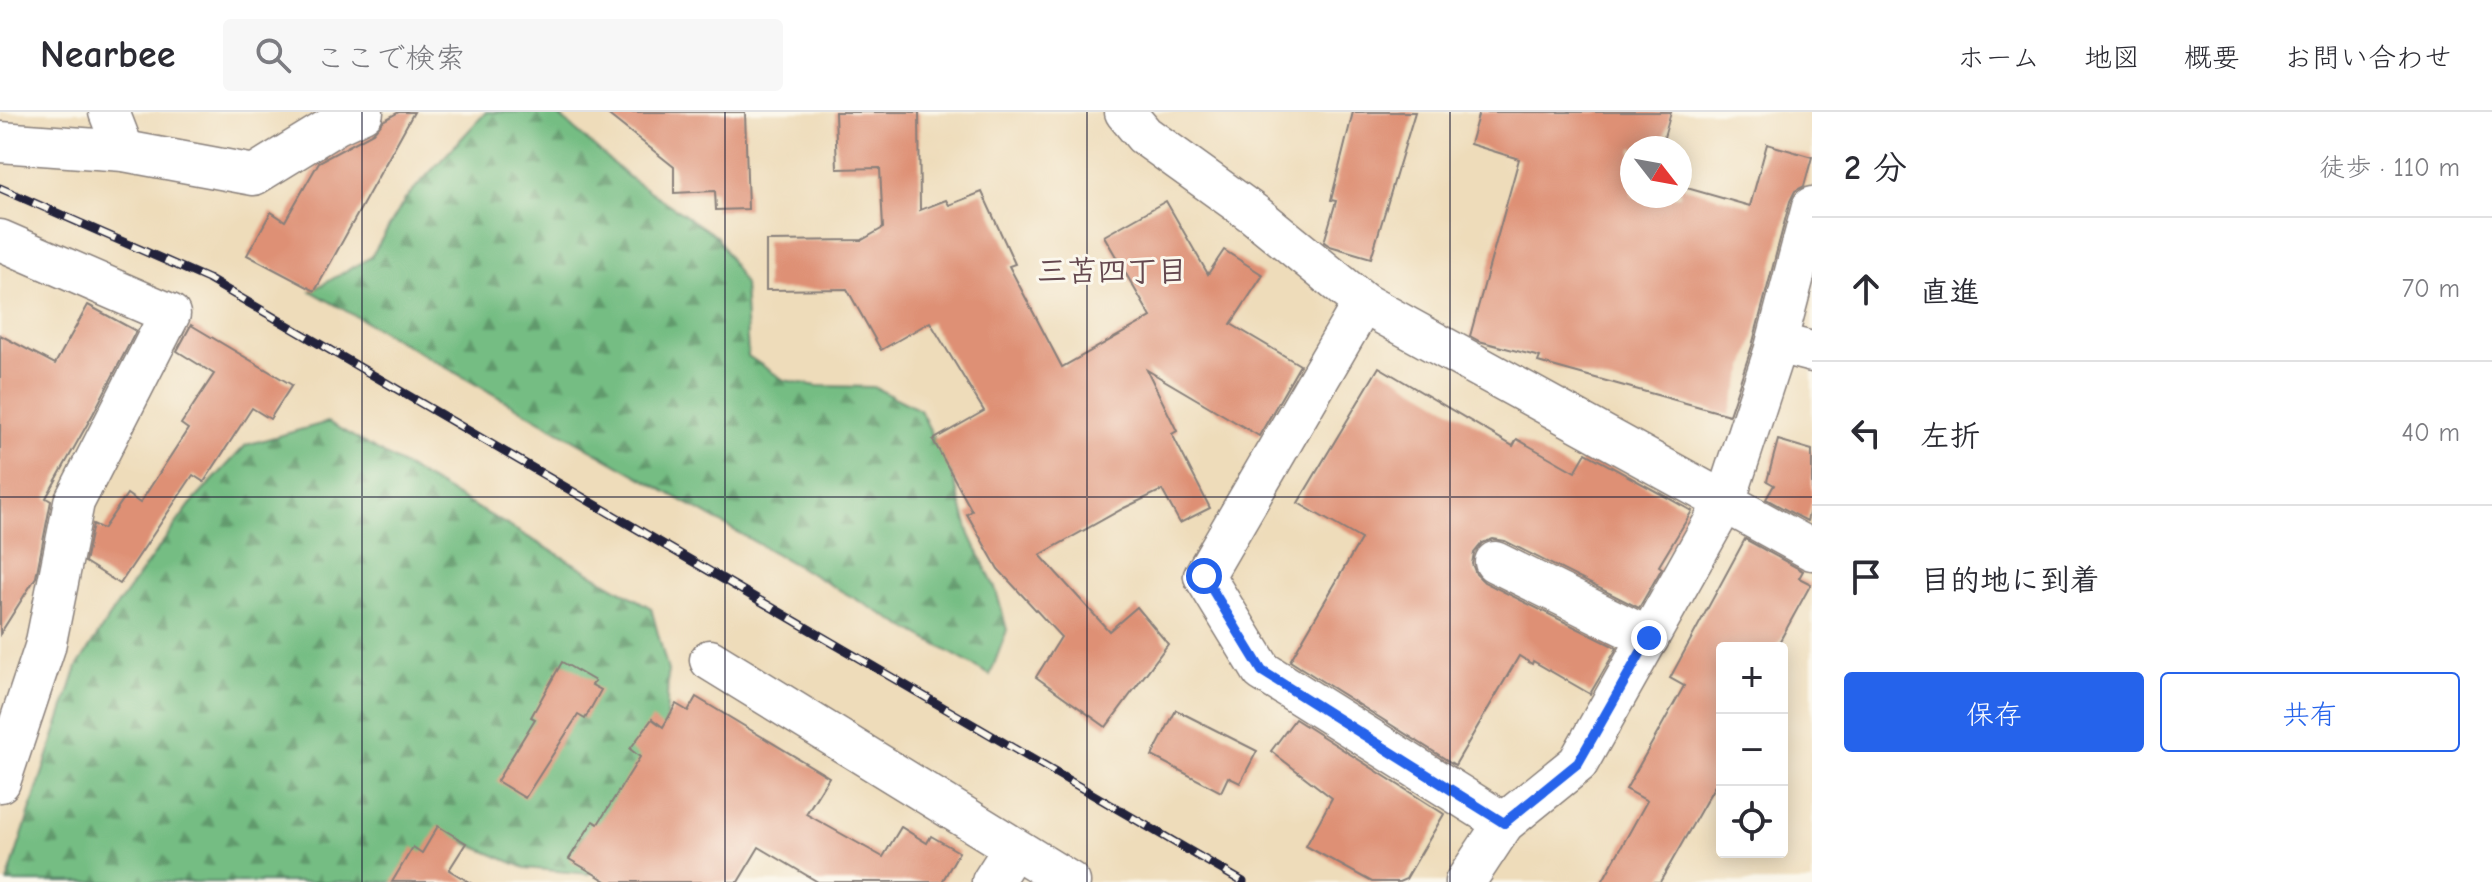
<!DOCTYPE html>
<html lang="ja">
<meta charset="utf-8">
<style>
:root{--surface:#fff;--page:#f7f7f7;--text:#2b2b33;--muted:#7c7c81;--line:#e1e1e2;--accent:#2563eb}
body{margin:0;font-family:"Comic Neue","Klee One",sans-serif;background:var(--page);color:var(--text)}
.controls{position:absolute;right:24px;bottom:24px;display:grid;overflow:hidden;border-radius:8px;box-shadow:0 4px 20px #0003}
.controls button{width:72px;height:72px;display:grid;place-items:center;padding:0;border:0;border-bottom:2px solid var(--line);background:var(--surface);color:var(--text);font:40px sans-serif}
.compass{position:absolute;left:1620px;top:24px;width:72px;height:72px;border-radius:50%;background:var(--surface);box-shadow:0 4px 20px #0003;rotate:121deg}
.stop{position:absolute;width:24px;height:24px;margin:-18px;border:6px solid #2563eb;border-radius:50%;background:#fff}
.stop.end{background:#2563eb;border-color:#fff;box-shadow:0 2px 8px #0008}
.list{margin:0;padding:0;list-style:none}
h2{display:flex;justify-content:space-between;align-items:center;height:104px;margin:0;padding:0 32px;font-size:34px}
h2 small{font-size:26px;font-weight:400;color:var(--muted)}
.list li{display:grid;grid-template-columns:52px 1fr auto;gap:24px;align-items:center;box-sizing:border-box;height:144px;padding:0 32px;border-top:2px solid var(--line)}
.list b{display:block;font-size:30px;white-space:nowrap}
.list em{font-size:26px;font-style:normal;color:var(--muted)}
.actions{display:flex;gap:16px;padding:24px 32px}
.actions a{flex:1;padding:18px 0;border:2px solid var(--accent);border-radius:8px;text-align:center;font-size:28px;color:var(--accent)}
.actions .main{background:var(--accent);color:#fff}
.icon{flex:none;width:44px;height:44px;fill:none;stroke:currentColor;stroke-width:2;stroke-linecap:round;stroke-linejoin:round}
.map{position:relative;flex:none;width:1812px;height:770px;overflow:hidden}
header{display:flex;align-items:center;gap:48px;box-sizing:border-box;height:112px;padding:0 40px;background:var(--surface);border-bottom:2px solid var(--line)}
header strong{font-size:38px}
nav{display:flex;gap:44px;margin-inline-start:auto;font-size:28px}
.search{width:560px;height:72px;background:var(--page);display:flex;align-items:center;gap:20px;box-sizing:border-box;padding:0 28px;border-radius:8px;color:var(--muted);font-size:30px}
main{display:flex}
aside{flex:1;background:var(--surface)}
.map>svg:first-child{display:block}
</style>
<header>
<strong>Nearbee</strong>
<div class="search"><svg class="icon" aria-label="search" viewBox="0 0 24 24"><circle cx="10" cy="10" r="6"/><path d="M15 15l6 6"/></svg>ここで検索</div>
<nav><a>ホーム</a><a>地図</a><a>概要</a><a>お問い合わせ</a></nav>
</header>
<main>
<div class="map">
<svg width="1812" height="770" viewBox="0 0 1812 770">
<defs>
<pattern id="forest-firs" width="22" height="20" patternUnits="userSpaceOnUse" patternTransform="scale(2)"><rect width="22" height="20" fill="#75bd83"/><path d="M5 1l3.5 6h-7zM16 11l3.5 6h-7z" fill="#60996c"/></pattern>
</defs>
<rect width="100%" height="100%" fill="#fbf7ec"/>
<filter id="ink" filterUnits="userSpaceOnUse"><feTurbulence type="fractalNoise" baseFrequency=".0125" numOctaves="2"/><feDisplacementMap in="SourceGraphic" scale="16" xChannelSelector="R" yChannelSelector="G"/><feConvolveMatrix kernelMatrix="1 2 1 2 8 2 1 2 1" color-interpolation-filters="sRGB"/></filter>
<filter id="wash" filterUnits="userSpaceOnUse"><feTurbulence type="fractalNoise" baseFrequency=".006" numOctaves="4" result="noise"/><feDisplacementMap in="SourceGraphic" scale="32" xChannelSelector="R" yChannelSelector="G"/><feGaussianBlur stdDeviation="1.8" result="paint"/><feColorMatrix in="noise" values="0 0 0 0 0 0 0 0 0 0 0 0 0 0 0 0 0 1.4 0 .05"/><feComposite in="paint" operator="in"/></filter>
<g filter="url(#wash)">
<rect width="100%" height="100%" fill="#eedcba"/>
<!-- forest -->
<g fill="url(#forest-firs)" stroke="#4c705f" stroke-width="2">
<path d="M 486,0 L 555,0 L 627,64 L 717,125 L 744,172 L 748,244 L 784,268 L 817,274 L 874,275 L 920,298 L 952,362 L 970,423 L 996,478 L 1007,518 L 990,563 L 311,179 L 371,145 L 406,86 Z"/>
<path d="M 328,310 L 651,496 L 668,559 L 666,618 L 645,698 L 589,762 L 525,756 L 452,725 L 415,770 L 7,770 L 77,555 L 118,492 L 190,393 L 246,333 Z"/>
</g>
<g id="blocks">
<!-- building -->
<g fill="#de9075">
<path d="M 399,0 L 414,0 L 315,179 L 247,143 L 271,100 L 285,109 L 319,50 L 373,21 L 383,9 Z"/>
<path d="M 605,0 L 745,0 L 748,97 L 716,98 L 715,79 L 674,81 L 674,55 Z"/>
<path d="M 835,0 L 919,0 L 920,98 L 946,88 L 949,93 L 982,80 L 1015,152 L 1009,154 L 1062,255 L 1151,205 L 1104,124 L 1166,89 L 1208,162 L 1224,138 L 1263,163 L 1231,212 L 1300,253 L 1259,324 L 1147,258 L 1177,319 L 1172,322 L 1210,396 L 1180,411 L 1162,378 L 1124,396 L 1040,443 L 1109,519 L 1137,495 L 1168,532 L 1106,615 L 1036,565 L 1061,525 L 998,457 L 967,402 L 972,399 L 933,328 L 984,299 L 930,210 L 881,238 L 847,177 L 766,178 L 766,129 L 862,128 L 883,116 L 880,56 L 837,57 Z"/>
<path d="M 1353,0 L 1415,0 L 1371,146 L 1330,134 L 1324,130 L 1336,89 L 1331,88 Z"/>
<path d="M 1479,0 L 1671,0 L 1661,36 L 1632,36 L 1632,84 L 1680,84 L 1680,74 L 1750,94 L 1767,32 L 1812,45 L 1804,74 L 1795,79 L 1790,89 L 1752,234 L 1729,303 L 1538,250 L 1540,245 L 1479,229 L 1470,224 L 1519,47 L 1470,32 Z"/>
<path d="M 88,193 L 136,219 L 93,302 L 46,386 L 51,389 L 36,465 L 0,522 L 0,223 L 55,252 Z"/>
<path d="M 191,213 L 292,273 L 270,307 L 252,296 L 204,370 L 193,363 L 120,472 L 85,450 L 93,412 L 103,417 L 127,382 L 140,391 L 188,317 L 181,312 L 214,262 L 177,239 Z"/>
<path d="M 1379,255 L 1513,334 L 1517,327 L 1575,360 L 1586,341 L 1692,399 L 1659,454 L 1662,456 L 1639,496 L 1505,429 L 1493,427 L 1482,431 L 1474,441 L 1472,452 L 1476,462 L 1484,470 L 1617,536 L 1590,582 L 1533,549 L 1532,552 L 1519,544 L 1455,653 L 1290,549 L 1361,427 L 1298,391 Z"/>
<path d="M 1778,328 L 1812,338 L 1812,390 L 1807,409 L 1766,387 L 1774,373 L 1767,369 Z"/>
<path d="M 1745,427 L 1803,459 L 1799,466 L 1811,472 L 1776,536 L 1722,536 L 1722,661 L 1660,770 L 1602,770 L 1647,689 L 1626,677 L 1684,574 L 1670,566 Z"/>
<path d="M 562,550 L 595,569 L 592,573 L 601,578 L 585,607 L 578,603 L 525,686 L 497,669 L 535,607 L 531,605 Z"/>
<path d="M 696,585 L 829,665 L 806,702 L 883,745 L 901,715 L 927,731 L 931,724 L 959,740 L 942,770 L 818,770 L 759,735 L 738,770 L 608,770 L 569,747 L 593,709 L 598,712 L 640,645 L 630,637 L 652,607 L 663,615 L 676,592 L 688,599 Z"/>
<path d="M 1176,598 L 1257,639 L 1240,671 L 1228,665 L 1221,680 L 1152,644 Z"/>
<path d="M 1295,607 L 1444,702 L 1406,767 L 1399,770 L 1372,770 L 1306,734 L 1332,686 L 1271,639 Z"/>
<path d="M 438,714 L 466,731 L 449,758 L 469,770 L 392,770 L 413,735 L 422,741 Z"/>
</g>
</g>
</g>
<g filter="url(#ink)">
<use href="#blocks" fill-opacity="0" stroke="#887f7a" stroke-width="2"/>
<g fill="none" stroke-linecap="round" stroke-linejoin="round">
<defs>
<g id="minor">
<path d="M 109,0 L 124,39"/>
<path d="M 1125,0 L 1144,23 L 1254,102 L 1363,191 L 1812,438"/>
<path d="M 0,30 L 124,39 L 254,63 L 337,12 L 363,0"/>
<path d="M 0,128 L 170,202 L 74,390 L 45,535 L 0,670"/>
<path d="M 1363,191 L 1204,464 L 1262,559 L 1504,711"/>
<path d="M 1777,231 L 1812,240"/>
<path d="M 1495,450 L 1649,526"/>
<path d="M 710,548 L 1070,770"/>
<path d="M 992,770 L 1013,737"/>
<path d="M 1465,770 L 1504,711 L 1578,651 L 1725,390 L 1774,240 L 1812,95"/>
</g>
</defs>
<!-- minor casing -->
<use href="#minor" stroke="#887f7a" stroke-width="43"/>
<!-- minor -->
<use href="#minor" stroke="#fff" stroke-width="40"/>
<defs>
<path id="rail" d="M 0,76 L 208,167 L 1243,770"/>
</defs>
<!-- rail casing -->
<use href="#rail" stroke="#22223b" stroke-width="9"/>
<!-- rail -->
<use href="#rail" stroke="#fbf7ec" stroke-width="6" stroke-dasharray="18" stroke-linecap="butt"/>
</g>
</g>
<g fill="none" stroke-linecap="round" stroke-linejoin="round" filter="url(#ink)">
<!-- route -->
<path stroke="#2563eb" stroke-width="10" d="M 1204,464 L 1262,559 L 1504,711 L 1578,651 L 1649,526"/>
</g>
<!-- grid -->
<path fill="none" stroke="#22223b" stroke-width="2" stroke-opacity="0.55" d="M 362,0 L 362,770M 725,0 L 725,770M 1087,0 L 1087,770M 1450,0 L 1450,770M 0,385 L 1812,385"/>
<g text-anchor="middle" stroke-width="6" stroke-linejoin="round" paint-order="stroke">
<!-- neighbourhood labels -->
<g font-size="30" font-weight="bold" fill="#64484f" stroke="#fbf7ec">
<text x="1112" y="169">三苫四丁目</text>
</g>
</g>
</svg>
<div class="controls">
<button>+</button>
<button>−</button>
<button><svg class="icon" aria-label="locate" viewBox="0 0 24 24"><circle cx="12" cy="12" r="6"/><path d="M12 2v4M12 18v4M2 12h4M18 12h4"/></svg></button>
</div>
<svg class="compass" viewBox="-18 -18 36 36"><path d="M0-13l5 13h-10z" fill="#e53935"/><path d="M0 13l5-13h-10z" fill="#7c7c81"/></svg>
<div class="stop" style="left:1204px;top:464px"></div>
<div class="stop end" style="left:1649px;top:526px"></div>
</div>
<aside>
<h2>2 分<small>徒歩 · 110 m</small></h2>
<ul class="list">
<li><svg class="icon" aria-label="ahead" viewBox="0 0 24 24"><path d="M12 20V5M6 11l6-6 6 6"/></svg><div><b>直進</b></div><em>70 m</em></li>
<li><svg class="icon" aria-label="left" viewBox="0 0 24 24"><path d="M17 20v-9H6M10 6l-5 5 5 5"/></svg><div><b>左折</b></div><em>40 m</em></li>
<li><svg class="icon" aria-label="arrive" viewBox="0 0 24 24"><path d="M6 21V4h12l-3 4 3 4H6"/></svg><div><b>目的地に到着</b></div></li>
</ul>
<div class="actions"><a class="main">保存</a><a>共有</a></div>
</aside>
</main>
